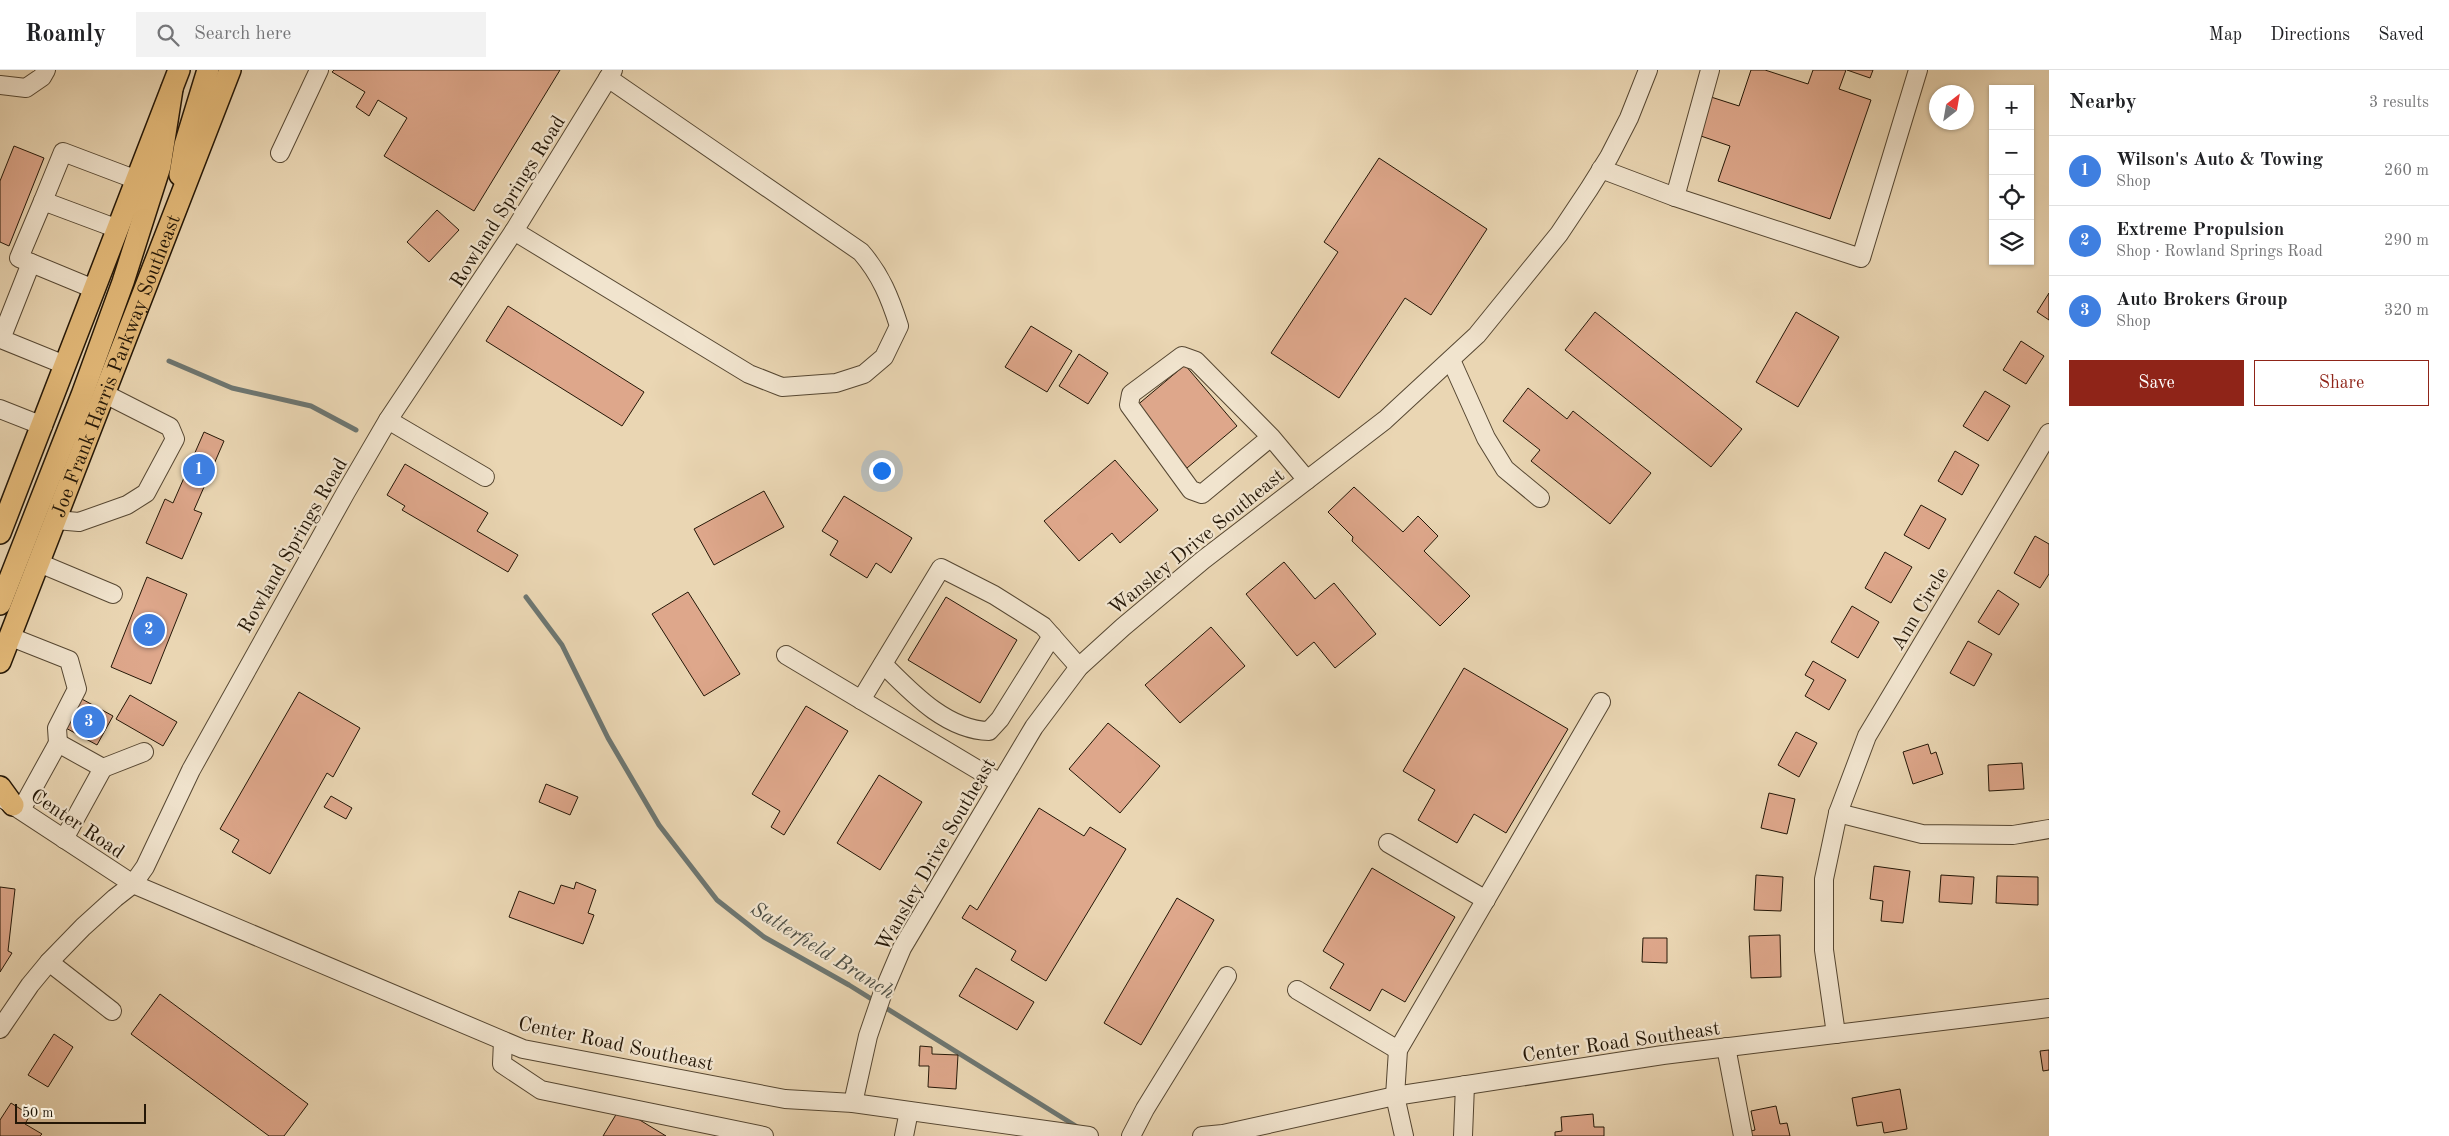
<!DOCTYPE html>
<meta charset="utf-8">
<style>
:root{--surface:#fff;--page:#f2f2f2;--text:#202124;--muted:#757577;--line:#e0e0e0;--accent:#8f2418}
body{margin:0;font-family:"Old Standard TT",serif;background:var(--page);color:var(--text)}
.controls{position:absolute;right:15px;top:15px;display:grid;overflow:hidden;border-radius:0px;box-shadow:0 1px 4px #0004}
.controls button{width:45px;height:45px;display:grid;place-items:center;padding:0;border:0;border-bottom:1px solid var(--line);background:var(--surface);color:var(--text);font:25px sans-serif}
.compass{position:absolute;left:1929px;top:15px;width:45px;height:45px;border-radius:50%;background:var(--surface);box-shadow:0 1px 4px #0004;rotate:31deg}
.scale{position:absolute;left:15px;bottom:12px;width:131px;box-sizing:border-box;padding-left:5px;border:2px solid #241707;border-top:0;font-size:14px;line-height:18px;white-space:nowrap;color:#241707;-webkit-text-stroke:4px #f1e4ce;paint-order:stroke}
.you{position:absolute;left:881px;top:400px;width:18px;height:18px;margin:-12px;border:4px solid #fff;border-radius:50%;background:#1a73e8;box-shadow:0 0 0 8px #1a73e833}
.badge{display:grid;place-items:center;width:32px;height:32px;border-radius:50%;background:var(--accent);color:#fff;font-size:16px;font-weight:700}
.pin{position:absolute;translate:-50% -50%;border:2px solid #fff;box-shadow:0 1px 5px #0006}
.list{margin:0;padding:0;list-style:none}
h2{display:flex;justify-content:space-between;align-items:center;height:65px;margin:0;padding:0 20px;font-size:21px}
h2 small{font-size:16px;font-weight:400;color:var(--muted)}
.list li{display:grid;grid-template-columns:32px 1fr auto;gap:15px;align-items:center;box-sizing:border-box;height:70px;padding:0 20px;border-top:1px solid var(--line)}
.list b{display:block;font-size:19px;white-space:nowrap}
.list p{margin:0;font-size:16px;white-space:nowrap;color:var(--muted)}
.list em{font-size:16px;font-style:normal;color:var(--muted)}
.actions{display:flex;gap:10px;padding:15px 20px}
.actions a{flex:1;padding:11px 0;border:1px solid var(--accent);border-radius:0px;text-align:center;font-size:18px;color:var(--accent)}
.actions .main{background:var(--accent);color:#fff}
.icon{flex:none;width:28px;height:28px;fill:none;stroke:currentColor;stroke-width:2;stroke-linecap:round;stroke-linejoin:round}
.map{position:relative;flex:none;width:2049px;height:1066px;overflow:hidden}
header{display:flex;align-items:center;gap:30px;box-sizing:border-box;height:70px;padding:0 25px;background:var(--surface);border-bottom:1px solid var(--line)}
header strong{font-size:24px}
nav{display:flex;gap:28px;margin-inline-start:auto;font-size:18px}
.search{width:350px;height:45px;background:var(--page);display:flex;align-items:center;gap:12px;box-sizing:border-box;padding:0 18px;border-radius:0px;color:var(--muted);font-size:19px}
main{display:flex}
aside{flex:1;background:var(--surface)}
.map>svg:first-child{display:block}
</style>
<header>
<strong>Roamly</strong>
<div class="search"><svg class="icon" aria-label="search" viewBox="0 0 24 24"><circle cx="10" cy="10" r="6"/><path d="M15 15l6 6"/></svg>Search here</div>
<nav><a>Map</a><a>Directions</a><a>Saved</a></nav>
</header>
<main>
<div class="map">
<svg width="2049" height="1066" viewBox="0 0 2049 1066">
<rect width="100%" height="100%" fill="#ead6b3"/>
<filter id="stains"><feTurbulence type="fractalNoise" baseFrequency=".004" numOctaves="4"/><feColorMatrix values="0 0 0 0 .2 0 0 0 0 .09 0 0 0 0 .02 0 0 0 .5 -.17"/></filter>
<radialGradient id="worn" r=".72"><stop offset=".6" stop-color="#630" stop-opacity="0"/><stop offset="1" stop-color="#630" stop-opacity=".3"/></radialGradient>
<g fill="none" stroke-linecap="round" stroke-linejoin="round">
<!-- stream -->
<g stroke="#6d7671" stroke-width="5">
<path d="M 169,291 L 232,318 L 311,336 L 356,360"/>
<path d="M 526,527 L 562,575 L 608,668 L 659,755 L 717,830 L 764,867 L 849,915 L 1079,1058"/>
</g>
</g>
<!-- building -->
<g fill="#dea78b" stroke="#241707">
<path d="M 334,0 L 560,0 L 474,141 L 384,86 L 407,48 L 378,30 L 369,46 L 356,37 L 365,22 L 332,2 Z"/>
<path d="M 1751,0 L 1765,0 L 1808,14 L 1813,0 L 1846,0 L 1839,19 L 1871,30 L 1830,149 L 1718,111 L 1730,76 L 1698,65 L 1711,27 L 1739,36 Z"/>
<path d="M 1847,0 L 1873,0 L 1870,8 Z"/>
<path d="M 14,76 L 44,88 L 9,176 L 0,172 L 0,111 Z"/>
<path d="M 1379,88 L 1487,159 L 1431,245 L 1405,228 L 1339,328 L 1271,283 L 1338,182 L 1324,172 Z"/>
<path d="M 437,140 L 459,160 L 429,192 L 407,172 Z"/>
<path d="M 2049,223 L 2049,250 L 2037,242 Z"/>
<path d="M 508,236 L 644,322 L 622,356 L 486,271 Z"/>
<path d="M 1595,242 L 1742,359 L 1711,397 L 1565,280 Z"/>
<path d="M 1796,242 L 1839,267 L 1798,337 L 1756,312 Z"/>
<path d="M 1031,256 L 1072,281 L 1047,322 L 1005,297 Z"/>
<path d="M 2021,271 L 2044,286 L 2026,314 L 2003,300 Z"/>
<path d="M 1079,284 L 1108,303 L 1088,334 L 1059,316 Z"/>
<path d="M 1185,295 L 1237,356 L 1187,398 L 1135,337 Z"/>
<path d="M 1528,318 L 1567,349 L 1573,341 L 1651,403 L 1610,454 L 1531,391 L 1540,380 L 1503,351 Z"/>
<path d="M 1985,321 L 2010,336 L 1988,371 L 1963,356 Z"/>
<path d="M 204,362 L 224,371 L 194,440 L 202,443 L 182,489 L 146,473 L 165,429 L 173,433 Z"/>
<path d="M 1955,381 L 1979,395 L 1962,425 L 1938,411 Z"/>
<path d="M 1115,390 L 1158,440 L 1120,473 L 1112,463 L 1079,491 L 1044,451 Z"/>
<path d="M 405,394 L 488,443 L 477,461 L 518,485 L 508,502 L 402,440 L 405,436 L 387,425 Z"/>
<path d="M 1354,417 L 1403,462 L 1418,446 L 1438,466 L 1424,481 L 1470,526 L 1440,556 L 1352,471 L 1353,467 L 1328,442 Z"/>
<path d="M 764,421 L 784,457 L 714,495 L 694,459 Z"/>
<path d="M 844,426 L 912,468 L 891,503 L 876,493 L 867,508 L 830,485 L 838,471 L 822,461 Z"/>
<path d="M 1921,435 L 1946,449 L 1929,479 L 1904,465 Z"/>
<path d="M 2035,466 L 2049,474 L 2049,504 L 2040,518 L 2014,503 Z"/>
<path d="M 1885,482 L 1912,497 L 1891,533 L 1865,518 Z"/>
<path d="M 1284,492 L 1315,529 L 1334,513 L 1376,564 L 1335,598 L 1314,572 L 1297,586 L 1246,524 Z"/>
<path d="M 147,507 L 187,524 L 151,614 L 111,597 Z"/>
<path d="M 1998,520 L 2019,534 L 1999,565 L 1978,552 Z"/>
<path d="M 688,522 L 740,604 L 704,626 L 652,544 Z"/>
<path d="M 946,527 L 1017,570 L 980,633 L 908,590 Z"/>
<path d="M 1852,536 L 1879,552 L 1858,588 L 1831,572 Z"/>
<path d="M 1211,557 L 1245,596 L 1180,653 L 1145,615 Z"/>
<path d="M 1968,571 L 1992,584 L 1974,616 L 1950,603 Z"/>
<path d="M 1813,591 L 1846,610 L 1829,640 L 1805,626 L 1814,610 L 1805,605 Z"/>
<path d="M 1464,598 L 1568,659 L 1506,763 L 1474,744 L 1457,773 L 1418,750 L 1435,720 L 1403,701 Z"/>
<path d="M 299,622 L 360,658 L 333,707 L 327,703 L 270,804 L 232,782 L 239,770 L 220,759 Z"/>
<path d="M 130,625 L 177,652 L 163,676 L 116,649 Z"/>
<path d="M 80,628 L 113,646 L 97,675 L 64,657 Z"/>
<path d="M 806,636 L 848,661 L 784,765 L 771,757 L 780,741 L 752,724 Z"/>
<path d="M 1108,653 L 1160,696 L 1120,743 L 1069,699 Z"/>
<path d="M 1796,662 L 1817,673 L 1799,707 L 1778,695 Z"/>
<path d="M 1928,674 L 1931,684 L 1936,682 L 1943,704 L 1913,714 L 1903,682 Z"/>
<path d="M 2022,693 L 2024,719 L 1989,721 L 1988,695 Z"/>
<path d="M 879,705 L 922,732 L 880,800 L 837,773 Z"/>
<path d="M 546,714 L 578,727 L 570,745 L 539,732 Z"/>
<path d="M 1769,723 L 1795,729 L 1787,764 L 1761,758 Z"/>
<path d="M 331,726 L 352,738 L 346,749 L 324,737 Z"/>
<path d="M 1039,738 L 1084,766 L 1090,757 L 1126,779 L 1046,911 L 1011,890 L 1016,881 L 962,848 L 970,835 L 977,840 Z"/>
<path d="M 1874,796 L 1910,801 L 1903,853 L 1881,851 L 1883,831 L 1870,829 Z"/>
<path d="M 1372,798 L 1455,847 L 1405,932 L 1382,919 L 1370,941 L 1330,918 L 1344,894 L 1323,881 Z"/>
<path d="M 1756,805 L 1783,807 L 1781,841 L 1754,840 Z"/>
<path d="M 1941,805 L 1974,807 L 1972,834 L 1939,832 Z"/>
<path d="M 1997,806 L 2038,807 L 2038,835 L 1996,833 Z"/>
<path d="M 576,812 L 596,820 L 588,843 L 594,845 L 583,874 L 509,847 L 519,821 L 554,834 L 561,815 L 574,819 Z"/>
<path d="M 0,817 L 15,819 L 8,881 L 12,883 L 0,902 Z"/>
<path d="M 1177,828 L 1214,850 L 1141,975 L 1104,953 Z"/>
<path d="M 1780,865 L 1781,907 L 1751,908 L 1749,866 Z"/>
<path d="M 1643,868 L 1667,868 L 1667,893 L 1642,892 Z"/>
<path d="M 976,898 L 1034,932 L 1017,960 L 959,926 Z"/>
<path d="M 160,924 L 308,1034 L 284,1066 L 269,1066 L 131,964 Z"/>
<path d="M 54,964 L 73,977 L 48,1017 L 28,1005 Z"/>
<path d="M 920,976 L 932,977 L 932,984 L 958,985 L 956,1019 L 928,1017 L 929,996 L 919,996 Z"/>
<path d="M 2049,980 L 2049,1000 L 2043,1001 L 2040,981 Z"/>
<path d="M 1900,1019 L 1907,1059 L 1884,1063 L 1882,1052 L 1857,1056 L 1852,1028 Z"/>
<path d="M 11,1033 L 30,1045 L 25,1054 L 42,1064 L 40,1066 L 0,1066 L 0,1050 Z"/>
<path d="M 1776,1036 L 1780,1054 L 1787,1053 L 1790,1066 L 1748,1066 L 1747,1062 L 1755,1060 L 1751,1041 Z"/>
<path d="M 620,1038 L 666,1066 L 603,1066 Z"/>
<path d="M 1593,1044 L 1594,1057 L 1604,1057 L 1604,1066 L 1555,1066 L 1555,1062 L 1562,1061 L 1561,1047 Z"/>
</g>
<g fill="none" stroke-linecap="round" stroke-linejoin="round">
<defs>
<g id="minor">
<path d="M 0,15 L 26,18 L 42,7 L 46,0"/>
<path d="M 280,83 L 319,0"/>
<path d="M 1601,99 L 1675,127 L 1861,188 L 1918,0"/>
<path d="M 1675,127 L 1710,0"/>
<path d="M 43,131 L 63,82 L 137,110"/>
<path d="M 514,161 L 749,304 L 782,317 L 836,313 L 864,304 L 884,287 L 899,256 C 890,228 881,205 861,182 L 608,8"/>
<path d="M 31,193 L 1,269 L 65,295"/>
<path d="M 94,219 L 19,188 L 43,131 L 118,159"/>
<path d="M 1451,290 L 1486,368 L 1505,399 L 1540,428"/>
<path d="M 0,339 L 43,356"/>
<path d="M 388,350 L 485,407"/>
<path d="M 1271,367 L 1202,424 L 1191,420 L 1129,335 L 1131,324 L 1182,286 L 1196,291 L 1271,367 L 1307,410"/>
<path d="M 56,450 L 79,452 L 127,435 L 146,423 L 175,369 L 170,357 L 105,324"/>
<path d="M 39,493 L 113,524"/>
<path d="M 11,567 L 69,590 L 77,619 L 57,658 L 58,673"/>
<path d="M 786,585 L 1000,713"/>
<path d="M 883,594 C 911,622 946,660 989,661 L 1000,649 L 1052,566"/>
<path d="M 861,630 L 941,498 L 994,525 L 1043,556 L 1079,597"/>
<path d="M 103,698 L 144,682"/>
<path d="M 2,728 L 133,814 L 523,979 L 785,1029 L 853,1033 L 1089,1066"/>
<path d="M 21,740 L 58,673 L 103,698 L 64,769"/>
<path d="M 1838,743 L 1922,764 L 2013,765 L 2049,759"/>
<path d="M 1388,773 L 1486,830"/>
<path d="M 49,892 L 112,941"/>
<path d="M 1297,920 L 1398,980"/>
<path d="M 0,959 L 30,915 L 49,892 L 83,857 L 115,828 L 133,814 L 145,797 L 191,700 L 346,422 L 388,350 L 514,161 L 613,0"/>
<path d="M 1836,964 L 1824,880 L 1824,809 L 1838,743 L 1867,666 L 2049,363"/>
<path d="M 503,971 L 502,994 L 541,1020 L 764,1066"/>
<path d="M 1726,977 L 1743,1066"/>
<path d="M 853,1033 L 868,966 L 882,925 L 902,878 L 1034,657 L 1079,597 L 1123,557 L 1203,490 L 1385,350 L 1477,265 L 1559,164 L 1589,119 L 1609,87 L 1629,48 L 1648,0"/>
<path d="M 904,1066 L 909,1041"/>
<path d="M 1131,1066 L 1145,1039 L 1227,906"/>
<path d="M 1202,1066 L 1223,1064 L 1395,1026 L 1663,985 L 2049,938"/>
<path d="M 1404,1066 L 1395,1026 L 1398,980 L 1601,632"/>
<path d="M 1463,1066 L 1465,1015"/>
</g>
<g id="major">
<path d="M 180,105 L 185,75 L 208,0"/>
<path d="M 0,463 L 179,0"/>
<path d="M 0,534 L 82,325 L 123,212 L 160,96 L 172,19"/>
<path id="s1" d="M 0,592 L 230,0"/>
<path d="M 0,717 L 13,735"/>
</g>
</defs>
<!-- minor casing -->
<use href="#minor" stroke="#564732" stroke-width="20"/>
<!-- major casing -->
<use href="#major" stroke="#241707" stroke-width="24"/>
<!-- minor -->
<use href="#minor" stroke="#f1e4ce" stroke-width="18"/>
<!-- major -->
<use href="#major" stroke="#e5bb7a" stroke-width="21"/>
</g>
<g text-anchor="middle" stroke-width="4.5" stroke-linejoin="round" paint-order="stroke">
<!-- street labels -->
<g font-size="20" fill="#241707" stroke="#f1e4ce">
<text transform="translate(507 131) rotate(-58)" y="7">Rowland Springs Road</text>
<text dy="7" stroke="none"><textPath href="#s1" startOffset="318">Joe Frank Harris Parkway Southeast</textPath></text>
<text transform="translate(1196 471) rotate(-39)" y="7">Wansley Drive Southeast</text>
<text transform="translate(292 475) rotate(-60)" y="7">Rowland Springs Road</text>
<text transform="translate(1919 538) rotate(-59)" y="7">Ann Circle</text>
<text transform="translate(78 753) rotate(34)" y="7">Center Road</text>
<text transform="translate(935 784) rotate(-60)" y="7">Wansley Drive Southeast</text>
<text transform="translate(1621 971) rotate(-8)" y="7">Center Road Southeast</text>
<text transform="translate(616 973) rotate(12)" y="7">Center Road Southeast</text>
</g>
<!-- water labels -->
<g font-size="21" font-style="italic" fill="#4e4f45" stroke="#f1e4ce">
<text transform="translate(823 880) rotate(32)" y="7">Satterfield Branch</text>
</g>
</g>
<rect width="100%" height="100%" filter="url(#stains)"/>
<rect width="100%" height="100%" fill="url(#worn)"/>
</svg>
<div class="controls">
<button>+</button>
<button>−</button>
<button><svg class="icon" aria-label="locate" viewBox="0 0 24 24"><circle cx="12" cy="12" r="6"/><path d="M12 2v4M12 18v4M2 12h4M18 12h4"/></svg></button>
<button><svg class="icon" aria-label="layers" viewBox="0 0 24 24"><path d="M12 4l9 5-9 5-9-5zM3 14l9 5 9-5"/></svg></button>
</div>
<svg class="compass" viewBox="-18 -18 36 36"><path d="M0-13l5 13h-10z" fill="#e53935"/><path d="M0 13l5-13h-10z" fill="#757577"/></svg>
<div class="scale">50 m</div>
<div class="you"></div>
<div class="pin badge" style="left:199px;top:400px;background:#3f7fe0">1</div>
<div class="pin badge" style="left:149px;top:560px;background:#3f7fe0">2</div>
<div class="pin badge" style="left:89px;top:652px;background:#3f7fe0">3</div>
</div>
<aside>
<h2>Nearby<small>3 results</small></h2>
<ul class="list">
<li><span class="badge" style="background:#3f7fe0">1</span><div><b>Wilson's Auto &amp; Towing</b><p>Shop</p></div><em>260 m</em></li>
<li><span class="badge" style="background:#3f7fe0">2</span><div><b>Extreme Propulsion</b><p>Shop · Rowland Springs Road</p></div><em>290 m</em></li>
<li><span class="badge" style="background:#3f7fe0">3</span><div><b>Auto Brokers Group</b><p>Shop</p></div><em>320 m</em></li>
</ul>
<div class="actions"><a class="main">Save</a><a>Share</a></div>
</aside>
</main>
